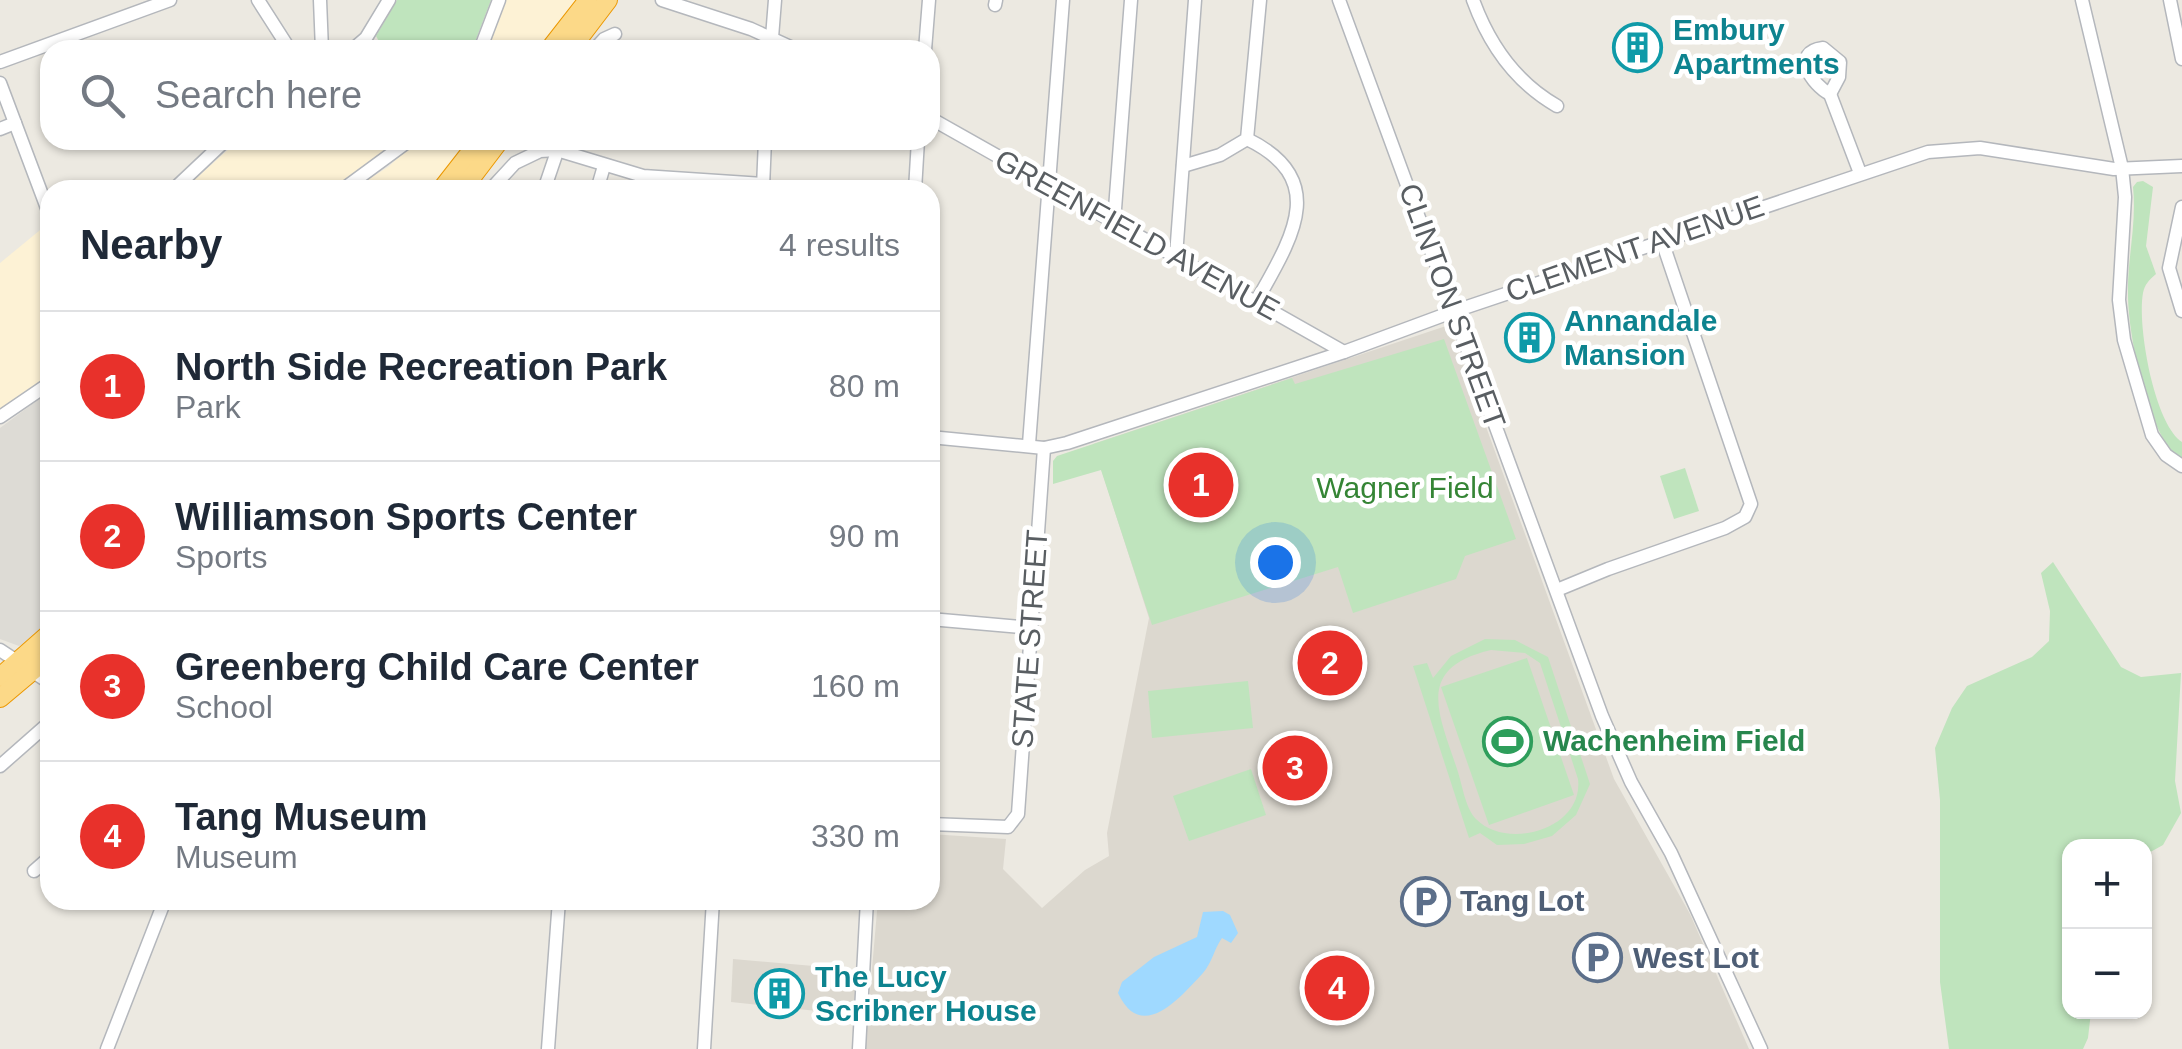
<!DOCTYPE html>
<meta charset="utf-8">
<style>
:root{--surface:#fff;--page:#f6f6f7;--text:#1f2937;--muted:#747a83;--line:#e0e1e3;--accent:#e8312b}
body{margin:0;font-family:Helvetica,sans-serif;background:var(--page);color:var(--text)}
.controls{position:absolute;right:30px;bottom:30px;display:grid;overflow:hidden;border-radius:20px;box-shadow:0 2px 8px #0004}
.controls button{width:90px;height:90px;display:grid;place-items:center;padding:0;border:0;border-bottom:2px solid var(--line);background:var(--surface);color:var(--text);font:50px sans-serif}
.you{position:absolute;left:1275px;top:562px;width:35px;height:35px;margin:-25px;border:8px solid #fff;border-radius:50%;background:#1a73e8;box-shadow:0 0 0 15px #1a73e833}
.badge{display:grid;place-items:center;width:65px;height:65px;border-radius:50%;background:var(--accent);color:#fff;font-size:32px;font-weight:700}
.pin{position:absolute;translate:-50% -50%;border:5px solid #fff;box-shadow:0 2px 10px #0006}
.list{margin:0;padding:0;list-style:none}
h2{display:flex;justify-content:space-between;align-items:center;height:130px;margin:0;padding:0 40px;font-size:42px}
h2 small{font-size:32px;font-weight:400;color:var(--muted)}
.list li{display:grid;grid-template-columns:65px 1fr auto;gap:30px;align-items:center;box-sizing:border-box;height:150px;padding:0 40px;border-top:2px solid var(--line)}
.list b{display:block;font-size:38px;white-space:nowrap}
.list p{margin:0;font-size:32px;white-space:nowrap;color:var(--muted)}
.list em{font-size:32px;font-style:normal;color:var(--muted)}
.icon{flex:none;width:55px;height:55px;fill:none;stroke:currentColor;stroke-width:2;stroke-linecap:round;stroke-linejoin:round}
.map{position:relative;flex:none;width:2182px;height:1049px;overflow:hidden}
.search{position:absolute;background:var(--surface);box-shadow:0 2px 8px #0004;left:40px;top:40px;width:900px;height:110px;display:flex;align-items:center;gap:25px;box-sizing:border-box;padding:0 35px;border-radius:30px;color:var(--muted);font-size:38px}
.panel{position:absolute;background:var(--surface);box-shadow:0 2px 8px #0004;left:40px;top:180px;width:900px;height:730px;border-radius:30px}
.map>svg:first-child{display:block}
</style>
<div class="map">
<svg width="2182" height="1049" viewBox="0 0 2182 1049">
<rect width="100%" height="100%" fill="#ece9e1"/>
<!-- commercial -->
<g fill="#fdf2d5">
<path d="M 504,0 L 576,0 L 538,50 L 485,50 Z"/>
<path d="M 239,140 L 393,140 L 396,144 L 332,190 L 183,190 Z"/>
<path d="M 418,140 L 470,140 L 432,190 L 352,190 L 388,167 Z"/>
<path d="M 45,226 L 50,240 L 50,374 L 0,410 L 0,263 Z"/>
</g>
<!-- industrial -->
<path fill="#dddbd5" d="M 50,391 L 50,624 L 31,641 L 19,646 L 0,639 L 0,428 Z"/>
<!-- education -->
<g fill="#dcd8cf">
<path d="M 1449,325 L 1614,779 L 1690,914 L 1749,1049 L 865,1049 L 878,900 L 930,900 L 930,834 L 1006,839 L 1003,869 L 1042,908 L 1085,870 L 1109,856 L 1107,833 L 1149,618 L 1093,444 Z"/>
<path d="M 733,959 L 859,970 L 855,1015 L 731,1002 Z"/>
</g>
<!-- green -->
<g fill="#bfe4bd" fill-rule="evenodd">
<path d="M 397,0 L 491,0 L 472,50 L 384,50 L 376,36 Z"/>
<path d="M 2143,181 L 2153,187 L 2146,246 L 2156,274 C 2149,280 2145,284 2143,293 C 2137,325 2154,423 2182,442 L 2182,460 C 2148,439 2128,334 2128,295 C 2127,259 2137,224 2133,187 L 2137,182 Z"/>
<path d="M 1444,339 L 1516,539 L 1465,556 L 1456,579 L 1353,613 L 1338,567 L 1152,625 L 1101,470 L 1053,484 L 1053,461 L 1057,456 L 1292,378 L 1295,384 Z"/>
<path d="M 1685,468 L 1699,511 L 1674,519 L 1660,476 Z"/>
<path d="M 2053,562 L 2121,667 L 2141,677 L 2181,673 L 2175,781 L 2181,813 L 2163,845 L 2145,855 L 2144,846 L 2070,846 L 2070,1012 L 2091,1012 L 2088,1038 L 2083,1049 L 1949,1049 L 1940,982 L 1940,800 L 1935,748 L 1952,708 L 1967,686 L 2032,657 L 2049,641 L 2050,611 L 2041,573 Z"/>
<path d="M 1485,639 L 1515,640 L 1548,657 L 1590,784 L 1576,815 L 1552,836 L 1524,844 L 1497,845 L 1480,833 L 1469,838 L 1413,666 L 1427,663 L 1433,678 L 1451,656 ZM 1491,650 L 1525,653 L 1540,663 L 1578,779 C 1584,829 1507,851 1476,819 C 1465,808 1462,783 1457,769 C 1439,714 1414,668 1491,650 Z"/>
<path d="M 1527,658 L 1574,795 L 1489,825 L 1441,687 Z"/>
<path d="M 1248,681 L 1253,728 L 1152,738 L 1148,691 Z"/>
<path d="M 1251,769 L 1266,815 L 1189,841 L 1173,796 Z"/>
</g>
<!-- water -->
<path fill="#9fd9ff" d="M 1223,911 L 1230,915 L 1238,933 L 1231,943 L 1222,938 C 1214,949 1212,963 1203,973 C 1182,995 1142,1045 1118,993 L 1122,982 L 1154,957 L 1197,937 L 1203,912 Z"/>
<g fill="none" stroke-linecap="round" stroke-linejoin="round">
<defs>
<g id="minor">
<path d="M 258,0 L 290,50"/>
<path d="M 320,0 L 322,50"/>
<path d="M 662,0 L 751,29 L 797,50"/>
<path d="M 1339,0 L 1602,716 L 1631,782 L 1671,853 L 1761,1049"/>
<path d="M 1473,0 C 1489,44 1515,82 1557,106"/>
<path d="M 2082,0 L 2122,168 L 2125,197 L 2119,300 L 2124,340 L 2152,435 L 2166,455 L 2182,466"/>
<path d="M 2170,0 L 2182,59"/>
<path d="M 995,5 L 996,0"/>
<path d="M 1823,48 L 1840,62 L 1839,77 L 1830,94 C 1812,85 1790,52 1823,48 Z"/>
<path d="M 352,50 L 366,38 L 389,0"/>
<path d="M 480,50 L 499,0"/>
<path d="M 594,50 L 604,39 L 615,34"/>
<path d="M 771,50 L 775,0"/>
<path d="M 925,50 L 929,0"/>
<path d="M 0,62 L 170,0"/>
<path d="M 0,83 L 50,216"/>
<path d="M 1830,94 L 1860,173"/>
<path d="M 930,118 L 1344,352"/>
<path d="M 0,129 L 15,123"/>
<path d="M 1247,139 C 1332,180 1290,241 1256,302"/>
<path d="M 1183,166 L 1220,155 L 1247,139 L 1260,0"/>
<path d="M 763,187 L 765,140"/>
<path d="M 173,190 L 226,140"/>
<path d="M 342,190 L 410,140"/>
<path d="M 490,190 L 515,163 L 540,151 L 557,150 L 643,176 L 763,184"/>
<path d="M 544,190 L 561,140"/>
<path d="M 597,190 L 604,166"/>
<path d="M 915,190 L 918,140"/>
<path d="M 2182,207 L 2169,268 L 2182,311"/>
<path d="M 1114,222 L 1131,0"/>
<path d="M 1176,256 L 1195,0"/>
<path d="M 0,417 L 50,383"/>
<path d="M 930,437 L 1044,448 L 1067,443 L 1344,352 L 1452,312 L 1928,152 L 1980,148 L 2114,169 L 2182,166"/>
<path d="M 1029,444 L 1063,0"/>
<path d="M 1557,590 L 1608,569 L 1725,528 L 1745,517 L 1751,504 L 1662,241"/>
<path d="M 930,619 L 1031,628"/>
<path d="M 0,650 L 50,683"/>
<path d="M 0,766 L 50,722"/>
<path d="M 930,824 L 1008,827 L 1018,814 L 1044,448"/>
<path d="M 34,871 L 50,857"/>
<path d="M 107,1049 L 165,900"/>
<path d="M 548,1049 L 559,900"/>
<path d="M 704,1049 L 713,900"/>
<path d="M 859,1049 L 867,900"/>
</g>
<g id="highway">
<path d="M 549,50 L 588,0"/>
<path d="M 570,50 L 608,0"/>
<path d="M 441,190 L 480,140"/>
<path d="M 462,190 L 500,140"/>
<path d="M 0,677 L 50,633"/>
<path d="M 0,698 L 50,656"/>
</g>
</defs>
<!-- minor casing -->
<use href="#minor" stroke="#b4b7bc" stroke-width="15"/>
<!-- highway casing -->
<use href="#highway" stroke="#ec9801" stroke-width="20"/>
<!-- minor -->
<use href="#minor" stroke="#fff" stroke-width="12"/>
<!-- highway -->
<use href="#highway" stroke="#fcd988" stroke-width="18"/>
</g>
<!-- icons -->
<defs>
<symbol id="building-ring" viewBox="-11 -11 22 22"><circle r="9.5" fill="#fff" stroke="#0f9aa8" stroke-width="1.5"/><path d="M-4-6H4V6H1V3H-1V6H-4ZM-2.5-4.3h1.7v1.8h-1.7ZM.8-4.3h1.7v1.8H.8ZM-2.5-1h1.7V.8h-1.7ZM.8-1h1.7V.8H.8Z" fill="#0f9aa8"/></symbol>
<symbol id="stadium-ring" viewBox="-11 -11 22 22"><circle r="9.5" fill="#fff" stroke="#2e9e5b" stroke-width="1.5"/><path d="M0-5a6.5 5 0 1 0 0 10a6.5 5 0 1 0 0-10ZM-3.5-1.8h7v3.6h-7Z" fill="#2e9e5b"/></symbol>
<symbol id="parking-ring" viewBox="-11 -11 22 22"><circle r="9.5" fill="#fff" stroke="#5c6f8a" stroke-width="1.5"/><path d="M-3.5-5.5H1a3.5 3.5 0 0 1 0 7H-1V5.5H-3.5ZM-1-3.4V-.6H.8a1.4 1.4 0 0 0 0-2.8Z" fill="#5c6f8a"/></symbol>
</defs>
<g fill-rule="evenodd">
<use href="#building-ring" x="1610" y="20" width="55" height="55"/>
<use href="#building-ring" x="1502" y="310" width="55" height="55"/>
<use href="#stadium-ring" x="1480" y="714" width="55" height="55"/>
<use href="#parking-ring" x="1398" y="874" width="55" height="55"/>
<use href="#parking-ring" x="1570" y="930" width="55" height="55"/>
<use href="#building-ring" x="752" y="966" width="55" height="55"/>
</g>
<g text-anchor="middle" stroke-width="9" stroke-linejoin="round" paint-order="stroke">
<!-- culture labels -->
<g font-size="30" font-weight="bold" fill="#0d838f" stroke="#fff" text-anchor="start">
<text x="1673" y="40">Embury<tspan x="1673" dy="34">Apartments</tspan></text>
<text x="1564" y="331">Annandale<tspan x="1564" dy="34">Mansion</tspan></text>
<text x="815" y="987">The Lucy<tspan x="815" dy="34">Scribner House</tspan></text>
</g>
<!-- street labels -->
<g font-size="30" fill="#595e62" stroke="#fff">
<text transform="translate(1137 235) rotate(29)" y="10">GREENFIELD AVENUE</text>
<text transform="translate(1635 249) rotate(-19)" y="10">CLEMENT AVENUE</text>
<text transform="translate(1452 306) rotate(70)" y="10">CLINTON STREET</text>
<text transform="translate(1030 639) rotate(-86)" y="10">STATE STREET</text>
</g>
<!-- park labels -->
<g font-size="30" fill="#358535" stroke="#fff">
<text x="1405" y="498">Wagner Field</text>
</g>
<!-- leisure labels -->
<g font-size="30" font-weight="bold" fill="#27864d" stroke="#fff" text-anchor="start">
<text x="1543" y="751">Wachenheim Field</text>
</g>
<!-- service labels -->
<g font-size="30" font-weight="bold" fill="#4e5e75" stroke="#fff" text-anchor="start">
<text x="1460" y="911">Tang Lot</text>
<text x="1633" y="968">West Lot</text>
</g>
</g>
</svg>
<div class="controls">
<button>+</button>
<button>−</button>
</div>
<div class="you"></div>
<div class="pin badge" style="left:1201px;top:485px">1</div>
<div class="pin badge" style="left:1330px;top:663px">2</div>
<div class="pin badge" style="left:1295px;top:768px">3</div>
<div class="pin badge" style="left:1337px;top:988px">4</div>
<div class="search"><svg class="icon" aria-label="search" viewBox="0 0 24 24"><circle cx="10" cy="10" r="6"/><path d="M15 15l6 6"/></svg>Search here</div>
<section class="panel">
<h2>Nearby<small>4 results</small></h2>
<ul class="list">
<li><span class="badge">1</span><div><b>North Side Recreation Park</b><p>Park</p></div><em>80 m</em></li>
<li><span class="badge">2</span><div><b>Williamson Sports Center</b><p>Sports</p></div><em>90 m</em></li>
<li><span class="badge">3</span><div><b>Greenberg Child Care Center</b><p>School</p></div><em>160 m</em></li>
<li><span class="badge">4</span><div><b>Tang Museum</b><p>Museum</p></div><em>330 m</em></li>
</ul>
</section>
</div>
